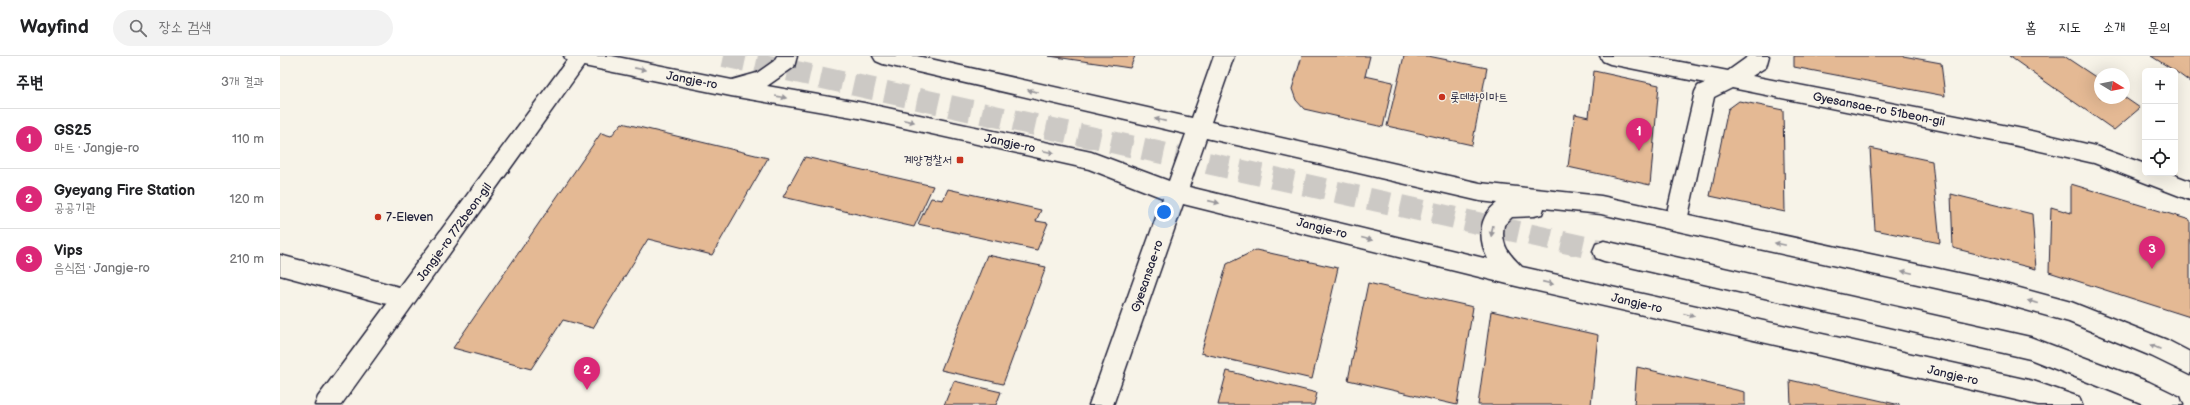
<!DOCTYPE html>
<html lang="ko">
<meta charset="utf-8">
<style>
:root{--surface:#fff;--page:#f2f2f2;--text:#202124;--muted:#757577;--line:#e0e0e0;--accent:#db2777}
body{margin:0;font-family:"Balsamiq Sans","Poor Story",sans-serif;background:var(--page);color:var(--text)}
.controls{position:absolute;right:12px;top:12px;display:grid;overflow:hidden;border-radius:6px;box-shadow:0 4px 16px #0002}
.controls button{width:36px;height:36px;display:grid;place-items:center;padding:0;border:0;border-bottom:1px solid var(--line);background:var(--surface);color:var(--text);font:20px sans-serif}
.compass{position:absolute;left:1814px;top:12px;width:36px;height:36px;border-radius:50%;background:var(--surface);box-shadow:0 4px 16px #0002;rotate:100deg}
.you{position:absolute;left:884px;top:156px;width:14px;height:14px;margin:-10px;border:3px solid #fff;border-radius:50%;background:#1a73e8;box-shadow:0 0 0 6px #1a73e833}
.badge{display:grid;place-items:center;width:26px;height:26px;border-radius:50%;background:var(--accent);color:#fff;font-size:13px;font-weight:700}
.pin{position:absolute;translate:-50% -33px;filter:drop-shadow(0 1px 2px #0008)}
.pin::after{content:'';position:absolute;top:21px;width:14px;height:12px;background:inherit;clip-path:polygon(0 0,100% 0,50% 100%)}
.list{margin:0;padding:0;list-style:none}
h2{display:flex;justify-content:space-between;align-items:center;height:52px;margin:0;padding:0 16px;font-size:17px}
h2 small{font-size:13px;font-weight:400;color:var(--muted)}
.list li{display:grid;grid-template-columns:26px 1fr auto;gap:12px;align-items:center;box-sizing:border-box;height:60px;padding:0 16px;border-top:1px solid var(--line)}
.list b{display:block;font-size:15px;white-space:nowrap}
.list p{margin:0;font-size:13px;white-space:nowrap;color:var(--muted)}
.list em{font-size:13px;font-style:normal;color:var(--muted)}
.icon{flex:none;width:22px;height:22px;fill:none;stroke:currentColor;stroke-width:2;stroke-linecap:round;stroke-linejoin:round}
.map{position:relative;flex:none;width:1910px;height:349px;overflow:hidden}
header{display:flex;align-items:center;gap:24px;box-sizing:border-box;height:56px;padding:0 20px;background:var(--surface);border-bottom:1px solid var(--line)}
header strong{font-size:19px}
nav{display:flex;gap:22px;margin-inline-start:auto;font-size:14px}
.search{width:280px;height:36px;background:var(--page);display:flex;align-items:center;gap:10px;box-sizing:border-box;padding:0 14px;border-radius:22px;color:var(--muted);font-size:15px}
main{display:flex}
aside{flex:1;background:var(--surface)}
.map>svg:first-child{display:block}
</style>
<header>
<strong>Wayfind</strong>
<div class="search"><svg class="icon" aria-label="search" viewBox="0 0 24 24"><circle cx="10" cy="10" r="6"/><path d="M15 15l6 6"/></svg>장소 검색</div>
<nav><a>홈</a><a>지도</a><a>소개</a><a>문의</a></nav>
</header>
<main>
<aside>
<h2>주변<small>3개 결과</small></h2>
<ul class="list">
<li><span class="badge">1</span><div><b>GS25</b><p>마트 · Jangje-ro</p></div><em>110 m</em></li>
<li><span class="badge">2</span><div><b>Gyeyang Fire Station</b><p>공공기관</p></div><em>120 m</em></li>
<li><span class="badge">3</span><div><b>Vips</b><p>음식점 · Jangje-ro</p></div><em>210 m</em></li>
</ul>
</aside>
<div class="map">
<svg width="1910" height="349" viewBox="0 0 1910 349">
<rect width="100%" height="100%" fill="#f7f3e8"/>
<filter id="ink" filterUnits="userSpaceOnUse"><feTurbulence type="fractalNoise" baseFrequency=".025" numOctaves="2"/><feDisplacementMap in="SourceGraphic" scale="8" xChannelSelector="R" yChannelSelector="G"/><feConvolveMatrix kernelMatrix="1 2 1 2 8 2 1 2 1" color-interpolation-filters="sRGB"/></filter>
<g filter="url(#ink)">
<!-- building -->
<g fill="#e4b994" stroke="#22223b">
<path d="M 769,0 L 855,0 L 850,12 Z"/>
<path d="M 1022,0 L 1090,0 L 1085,20 L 1113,26 L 1103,71 L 1024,53 L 1016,44 L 1012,33 Z"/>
<path d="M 1124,0 L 1148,0 L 1207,12 L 1192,89 L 1107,70 Z"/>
<path d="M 1514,0 L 1623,0 L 1661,7 L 1665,40 L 1514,11 Z"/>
<path d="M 1729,0 L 1784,0 L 1820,24 L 1820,42 L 1844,41 L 1860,52 L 1834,74 Z"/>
<path d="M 1871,0 L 1910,0 L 1910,26 L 1895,15 Z"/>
<path d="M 1314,15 L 1379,29 L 1370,129 L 1288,111 L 1295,58 L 1309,61 Z"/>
<path d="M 1459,45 L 1503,54 L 1505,156 L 1430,140 L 1448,53 Z"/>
<path d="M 342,67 L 488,102 L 432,199 L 368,183 L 313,272 L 283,264 L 251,313 L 173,292 L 321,77 L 331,80 Z"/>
<path d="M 1590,92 L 1652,105 L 1660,187 L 1595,174 Z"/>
<path d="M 525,101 L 653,130 L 634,171 L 503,141 Z"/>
<path d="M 1791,128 L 1910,164 L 1910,261 L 1769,216 L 1771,151 L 1791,157 Z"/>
<path d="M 668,133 L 761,154 L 756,165 L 768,167 L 757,194 L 638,168 L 651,142 L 663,144 Z"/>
<path d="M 1671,138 L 1752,158 L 1756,213 L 1673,192 Z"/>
<path d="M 976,194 L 1058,212 L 1032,323 L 921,297 L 947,208 Z"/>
<path d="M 707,199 L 766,211 L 723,328 L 661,314 Z"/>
<path d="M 1088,227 L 1193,251 L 1177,349 L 1068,324 Z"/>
<path d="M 1211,255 L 1318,279 L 1311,349 L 1198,349 Z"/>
<path d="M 1357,311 L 1465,336 L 1465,349 L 1354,349 Z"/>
<path d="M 947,315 L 1037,337 L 1034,349 L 938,349 Z"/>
<path d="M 1510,324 L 1620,349 L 1511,349 Z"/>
<path d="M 674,325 L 721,336 L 716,349 L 664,349 Z"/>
</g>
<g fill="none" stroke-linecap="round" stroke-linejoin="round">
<!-- secondary-tunnel -->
<path stroke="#ccc9c5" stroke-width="22" stroke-dasharray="22 11" stroke-linecap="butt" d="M 444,0 L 1324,195"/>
<defs>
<g id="street">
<path d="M 290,0 L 310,1 L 61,349 L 35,349 L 38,341 L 107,248 L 0,219 L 0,199 L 119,231 Z"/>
<path d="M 1320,0 L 1369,0 L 1448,15 L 1469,0 L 1489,0 L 1486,11 L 1472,20 L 1743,73 L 1815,90 L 1865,108 L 1865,117 L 1889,117 L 1910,125 L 1910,144 L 1814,107 L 1743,91 L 1452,32 L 1434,41 L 1407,165 L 1404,172 L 1396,174 L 1388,172 L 1385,165 L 1415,36 L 1418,30 L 1425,27 L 1330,8 L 1323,5 Z"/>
</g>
<g id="secondary">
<path d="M 284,0 L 332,0 L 452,24 L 477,17 L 494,5 L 497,0 L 517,0 L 514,11 L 487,30 L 584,47 L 811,96 L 889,125 L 906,78 L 603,8 L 596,5 L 593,0 L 637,0 L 912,62 L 934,0 L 954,0 L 931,66 L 1200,127 L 1321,140 L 1710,224 L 1791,246 L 1887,284 L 1910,296 L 1910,319 L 1871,300 L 1789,266 L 1710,244 L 1321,158 L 1264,152 L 1262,158 L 1254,160 L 1232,161 L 1224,169 C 1220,189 1229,198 1242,211 L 1753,325 L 1799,341 L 1802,349 L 1758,349 L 1236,230 L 903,148 L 833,349 L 809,349 L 883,142 L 809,113 L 584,63 L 451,40 L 294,8 L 287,5 ZM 926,82 L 1200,145 L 1217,147 C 1198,161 1198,183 1208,203 L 909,131 Z"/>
<path d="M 1324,185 L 1750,281 L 1869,326 L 1900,341 L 1903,349 L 1866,349 L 1750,303 L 1324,205 L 1316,202 L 1313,195 L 1316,188 Z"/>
</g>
</defs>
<!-- street casing -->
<use href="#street" stroke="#22223b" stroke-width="3"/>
<!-- secondary casing -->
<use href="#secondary" stroke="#22223b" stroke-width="3"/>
<!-- street -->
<use href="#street" fill="#f7f3e8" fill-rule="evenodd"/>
<!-- secondary -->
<use href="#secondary" fill="#f7f3e8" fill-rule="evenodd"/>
</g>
<!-- one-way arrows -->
<defs><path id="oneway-solid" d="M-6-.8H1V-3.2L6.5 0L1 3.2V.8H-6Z"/></defs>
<g fill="#97959a">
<use href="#oneway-solid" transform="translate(360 13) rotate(11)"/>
<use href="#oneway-solid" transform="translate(753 35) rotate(-167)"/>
<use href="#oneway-solid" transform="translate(501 41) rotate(10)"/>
<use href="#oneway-solid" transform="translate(880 64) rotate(-167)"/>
<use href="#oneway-solid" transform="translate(629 65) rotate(12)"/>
<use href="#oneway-solid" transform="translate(769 96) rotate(12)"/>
<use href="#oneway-solid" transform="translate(934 146) rotate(13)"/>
<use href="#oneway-solid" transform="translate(1212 175) rotate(99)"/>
<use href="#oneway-solid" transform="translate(1087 183) rotate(14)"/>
<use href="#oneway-solid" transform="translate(1500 188) rotate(-168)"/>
<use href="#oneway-solid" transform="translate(1627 216) rotate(-168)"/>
<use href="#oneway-solid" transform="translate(1268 227) rotate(13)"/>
<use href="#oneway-solid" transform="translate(1753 246) rotate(-165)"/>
<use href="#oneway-solid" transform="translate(1409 259) rotate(13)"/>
<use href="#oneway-solid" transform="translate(1875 291) rotate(-157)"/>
</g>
</g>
<!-- markers -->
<g fill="#c8321e" stroke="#f7f3e8" stroke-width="1.5">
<circle cx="1162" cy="41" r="4"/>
<rect x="676" y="100" width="8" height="8" rx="2"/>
<circle cx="98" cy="161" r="4"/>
</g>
<g text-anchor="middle" stroke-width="3" stroke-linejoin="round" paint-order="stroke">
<!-- street labels -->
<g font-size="12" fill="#22223b" stroke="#f7f3e8">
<text transform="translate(412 24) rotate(11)" y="4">Jangje-ro</text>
<text transform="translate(1599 53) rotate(11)" y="4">Gyesansae-ro 51beon-gil</text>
<text transform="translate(730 87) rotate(12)" y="4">Jangje-ro</text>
<text transform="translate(1042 172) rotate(14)" y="4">Jangje-ro</text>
<text transform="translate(174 176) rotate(-54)" y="4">Jangje-ro 772beon-gil</text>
<text transform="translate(867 220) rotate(-71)" y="4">Gyesansae-ro</text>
<text transform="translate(1357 247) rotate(13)" y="4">Jangje-ro</text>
<text transform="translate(1673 319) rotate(13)" y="4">Jangje-ro</text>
</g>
<!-- poi labels -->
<g font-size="12" fill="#22223b" stroke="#f7f3e8" text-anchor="start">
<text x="1170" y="45">롯데하이마트</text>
<text x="672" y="108" text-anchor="end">계양경찰서</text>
<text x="106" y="165">7-Eleven</text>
</g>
</g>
</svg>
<div class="controls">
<button>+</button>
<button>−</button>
<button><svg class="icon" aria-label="locate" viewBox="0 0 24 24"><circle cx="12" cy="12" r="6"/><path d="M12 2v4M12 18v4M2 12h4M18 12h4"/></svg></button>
</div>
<svg class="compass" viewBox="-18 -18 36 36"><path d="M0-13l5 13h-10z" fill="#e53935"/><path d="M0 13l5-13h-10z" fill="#757577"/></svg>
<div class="you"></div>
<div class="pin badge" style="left:1359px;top:95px">1</div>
<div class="pin badge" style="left:307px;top:334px">2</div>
<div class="pin badge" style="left:1872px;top:213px">3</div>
</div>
</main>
